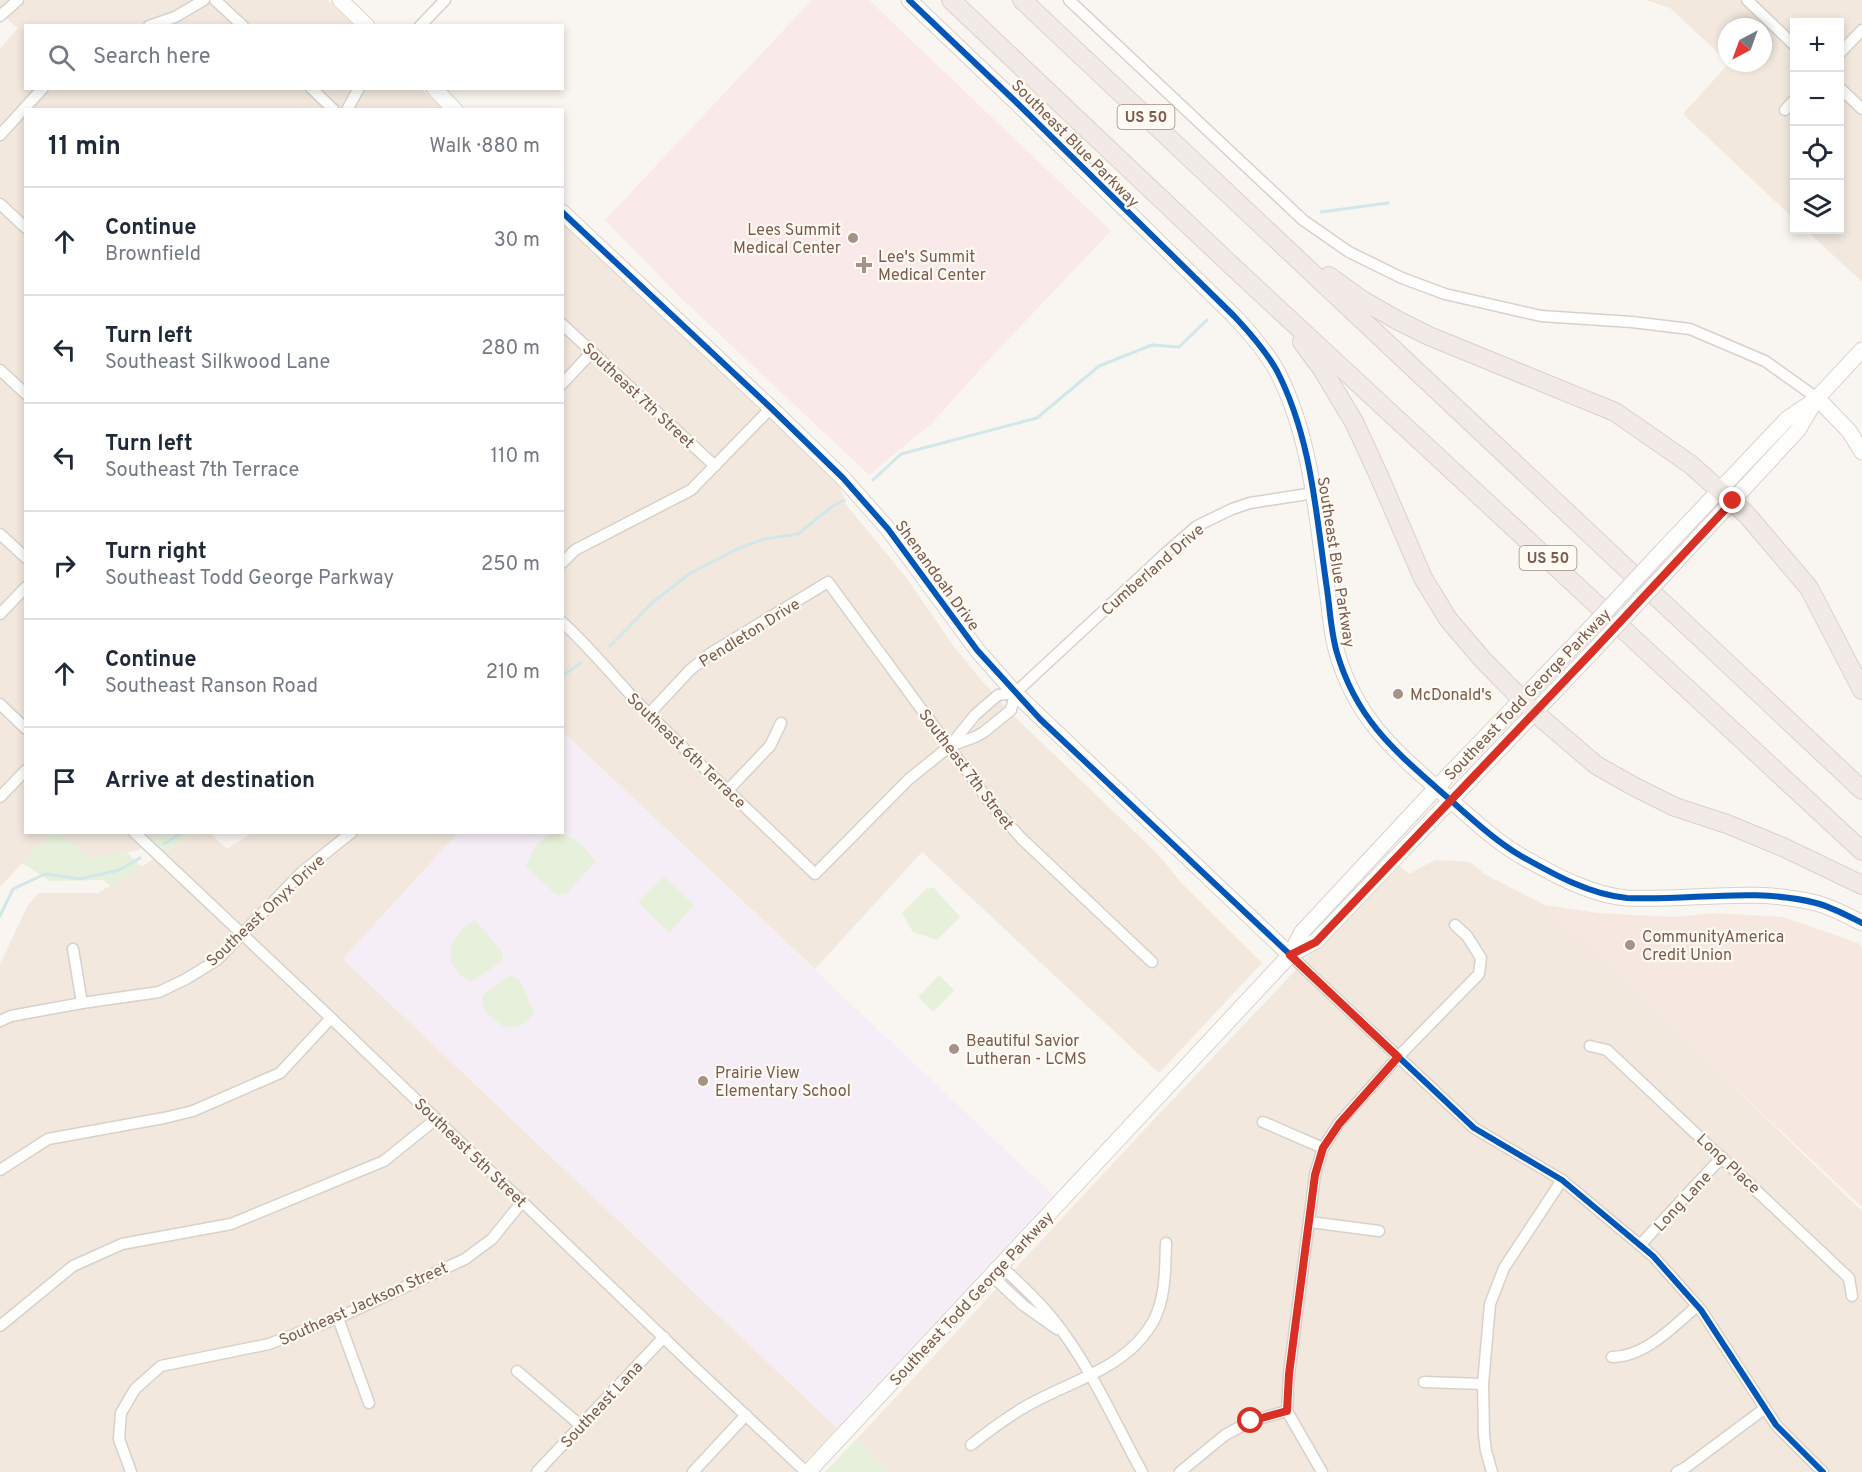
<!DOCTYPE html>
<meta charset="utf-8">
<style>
:root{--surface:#fff;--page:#f2f2f3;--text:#1f2937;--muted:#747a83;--line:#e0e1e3}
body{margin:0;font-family:Overpass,sans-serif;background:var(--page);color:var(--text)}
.controls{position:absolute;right:18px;top:18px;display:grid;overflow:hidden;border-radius:0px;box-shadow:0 3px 9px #0003}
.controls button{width:54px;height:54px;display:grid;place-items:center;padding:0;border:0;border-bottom:2px solid var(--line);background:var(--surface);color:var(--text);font:30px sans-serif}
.compass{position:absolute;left:1718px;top:18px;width:54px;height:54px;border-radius:50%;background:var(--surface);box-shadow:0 3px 9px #0003;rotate:221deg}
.stop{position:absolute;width:18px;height:18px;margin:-14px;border:4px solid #d93025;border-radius:50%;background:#fff}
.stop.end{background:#d93025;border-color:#fff;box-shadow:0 2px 6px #0008}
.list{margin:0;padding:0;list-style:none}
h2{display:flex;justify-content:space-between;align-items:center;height:78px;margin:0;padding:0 24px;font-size:26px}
h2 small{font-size:20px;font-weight:400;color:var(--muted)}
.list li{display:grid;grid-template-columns:39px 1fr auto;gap:18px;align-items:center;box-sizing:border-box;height:108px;padding:0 24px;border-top:2px solid var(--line)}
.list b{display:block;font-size:22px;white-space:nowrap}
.list p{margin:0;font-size:20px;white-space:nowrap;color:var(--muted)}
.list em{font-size:20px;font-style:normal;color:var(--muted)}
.icon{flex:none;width:33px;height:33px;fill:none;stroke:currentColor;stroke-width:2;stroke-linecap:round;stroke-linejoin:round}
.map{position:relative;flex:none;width:1862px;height:1472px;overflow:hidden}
.search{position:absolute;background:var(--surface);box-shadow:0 3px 9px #0003;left:24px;top:24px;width:540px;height:66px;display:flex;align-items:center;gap:15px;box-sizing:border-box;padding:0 21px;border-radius:0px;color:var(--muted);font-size:22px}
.panel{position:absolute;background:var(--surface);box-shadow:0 3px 9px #0003;left:24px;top:108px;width:540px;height:726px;border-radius:0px}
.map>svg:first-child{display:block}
</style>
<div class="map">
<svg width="1862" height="1472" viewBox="0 0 1862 1472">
<rect width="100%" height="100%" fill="#f9f5f0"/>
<!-- residential -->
<g fill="#f2e8de">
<path d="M 0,0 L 327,0 L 354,25 L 26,26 L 26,88 L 421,89 L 443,109 L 26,110 L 26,832 L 50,833 L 0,887 L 0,49 L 18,28 L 0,14 Z"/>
<path d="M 1646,0 L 1862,0 L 1862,282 L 1806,230 L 1840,230 L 1840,22 L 1794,22 L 1794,219 L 1683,114 L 1729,63 L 1763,63 L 1763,27 L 1727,27 L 1727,61 L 1670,8 Z"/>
<path d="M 562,222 L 719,369 L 839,485 L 847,506 L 905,576 L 955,648 L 982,681 L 1018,720 L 1141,838 L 1162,859 L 1182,884 L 1262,963 L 1159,1073 L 922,852 L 815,969 L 563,732 Z"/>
<path d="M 60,833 L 160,833 L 139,850 L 88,859 Z"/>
<path d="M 196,833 L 210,833 L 227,849 L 252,833 L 458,833 L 343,959 L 837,1428 L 795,1472 L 0,1472 L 0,964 L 28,905 L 39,893 L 98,893 Z"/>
<path d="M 1435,860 L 1470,862 L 1486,875 L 1545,905 L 1862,1211 L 1862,1472 L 889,1472 L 856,1440 L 1144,1130 L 1327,937 L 1364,903 L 1400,866 L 1409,874 Z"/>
</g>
<!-- commercial -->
<path fill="#f6e8e1" d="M 1545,905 L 1598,913 L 1674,917 L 1714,913 L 1783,917 L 1858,943 L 1862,947 L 1862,1207 L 1702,1057 Z"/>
<!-- education -->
<path fill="#f6eef6" d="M 563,732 L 1053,1195 L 837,1428 L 343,959 L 458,833 L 562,832 Z"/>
<!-- medical -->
<path fill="#fae9e9" d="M 812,0 L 869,0 L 1111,231 L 995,353 L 931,424 L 869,475 L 681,298 L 605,220 Z"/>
<!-- green -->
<g fill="#e7f0db">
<path d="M 60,832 L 88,859 L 126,852 L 142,867 L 111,886 L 103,880 L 50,881 L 22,863 L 50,833 Z"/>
<path d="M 160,833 L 196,833 L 163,853 L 150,840 Z"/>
<path d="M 553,833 C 574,832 584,847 596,861 L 566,894 L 557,895 L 526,867 C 532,850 537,840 553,833 Z"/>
<path d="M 664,876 L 694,905 L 669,933 L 638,902 Z"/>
<path d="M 930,888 L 934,888 L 960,917 L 937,940 L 913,932 L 902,913 L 926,889 Z"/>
<path d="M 475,920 L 503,953 L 502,961 L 472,981 L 460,975 L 451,961 L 451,946 L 461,930 Z"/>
<path d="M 939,975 L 954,990 L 933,1012 L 918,997 Z"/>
<path d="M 509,976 L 519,979 L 534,1012 C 523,1031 505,1033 491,1016 C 488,1014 485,1012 484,1009 C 482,1005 483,999 482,995 Z"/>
<path d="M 856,1440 L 889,1472 L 825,1472 Z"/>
</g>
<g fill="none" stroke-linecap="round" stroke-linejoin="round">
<!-- stream -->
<g stroke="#d0e8ea" stroke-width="3">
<path d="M 1321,212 L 1388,203"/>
<path d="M 873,480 L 901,454 L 1037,418 L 1099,366 L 1152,345 L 1179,347 L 1207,320"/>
<path d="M 610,646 L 652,603 L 689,574 L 735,550 L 764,539 L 798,534 L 830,508 L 844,500"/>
<path d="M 562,676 L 581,663"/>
<path d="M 164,844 L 183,832"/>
<path d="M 0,916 L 13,889 L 45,874 L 80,879 L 119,870 L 140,858"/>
</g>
<defs>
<g id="street">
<path d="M 215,0 L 243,26"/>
<path d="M 1069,0 L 1303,220 L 1349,252 L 1402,278 L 1445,294 L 1541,316 L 1632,322 L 1690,329 L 1765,361 L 1817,398"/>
<path d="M 1747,0 L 1794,45"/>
<path d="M 0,16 L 18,0"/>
<path d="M 149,26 L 175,17 L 204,0"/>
<path d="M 420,26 L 445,0"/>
<path d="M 1840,53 L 1862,30"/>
<path d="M 311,88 L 334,110"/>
<path d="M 1840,88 L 1862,109"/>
<path d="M 347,110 L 359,88"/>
<path d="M 1785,110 L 1794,100"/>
<path d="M 0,135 L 43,88"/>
<path d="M 0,204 L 26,228"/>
<path d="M 562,324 L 715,466"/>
<path d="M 0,370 L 26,394"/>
<path d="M 562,384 L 592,352"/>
<path d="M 0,534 L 26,558"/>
<path d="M 562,563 L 575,550 L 691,490 L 771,408"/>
<path d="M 0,614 L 26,587"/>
<path d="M 562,622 C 593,650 618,683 647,712 C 702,767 759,820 815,874 L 909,779 L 950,746 L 975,715 L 998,695 L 1015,693"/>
<path d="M 0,704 L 26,729"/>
<path d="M 649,714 L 690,670 L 711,653 L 828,582 L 994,808 L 1021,838 L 1152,962"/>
<path d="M 950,746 L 975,737 L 984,732 L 1011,710 L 1015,693 L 1168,551 L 1197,526 L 1232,509 L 1250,503 L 1314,493"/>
<path d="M 728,790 L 770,746 L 781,723"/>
<path d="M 0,797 L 26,770"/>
<path d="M 134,832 L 331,1018 L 690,1363 L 806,1472"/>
<path d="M 73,949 L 82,1003"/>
<path d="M 1290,955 L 1474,1128 L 1562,1180 L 1653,1256 L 1701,1310 L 1776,1425 L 1823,1472"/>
<path d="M 0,1021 L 11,1016 L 82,1003 L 159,992 L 186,979 L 217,960 L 302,872 L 352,832"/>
<path d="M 1590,1046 L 1607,1050 L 1849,1278 L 1852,1296"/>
<path d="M 1263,1122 L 1323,1148"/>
<path d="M 0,1170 L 48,1139 L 164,1118 L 193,1111 L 280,1073 L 331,1018"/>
<path d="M 1310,1222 L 1379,1231"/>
<path d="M 1641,1244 L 1722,1157"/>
<path d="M 1001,1266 C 1019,1283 1038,1300 1053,1319 C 1090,1365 1114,1421 1142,1472"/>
<path d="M 992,1276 L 1023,1305 L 1057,1329"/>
<path d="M 338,1318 L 369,1403"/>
<path d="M 0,1326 L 73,1266 L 122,1244 L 231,1224 L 384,1161 L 436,1119"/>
<path d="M 1612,1357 C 1645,1357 1674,1326 1697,1306"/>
<path d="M 517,1371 L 580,1425"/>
<path d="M 1424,1382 L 1483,1384"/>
<path d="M 971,1445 C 987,1432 1005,1419 1023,1408 C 1068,1381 1127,1370 1154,1320 C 1166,1296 1165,1269 1166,1243"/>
<path d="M 131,1472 L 119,1439 L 121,1413 L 135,1389 L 161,1366 L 269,1344 L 338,1318 L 465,1259 L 492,1239 L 522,1202"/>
<path d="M 537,1472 L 664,1337"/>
<path d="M 693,1472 L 746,1415"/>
<path d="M 1180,1472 L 1225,1435 L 1251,1421 L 1287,1411"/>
<path d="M 1322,1472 L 1287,1411 L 1289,1374 L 1315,1175 L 1323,1148 L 1339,1123 L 1398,1057 L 1479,974 L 1481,958 L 1467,936 L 1455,925"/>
<path d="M 1492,1472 L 1486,1451 L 1484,1435 L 1483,1384 L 1490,1304 L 1504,1268 L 1562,1180"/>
<path d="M 1677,1472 L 1685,1468 L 1764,1409"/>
</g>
<g id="secondary">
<path d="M 340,0 L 367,26"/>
<path d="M 909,0 L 1015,101 L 1234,316 C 1250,333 1266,351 1277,371 C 1312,439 1316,515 1327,589 C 1330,610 1331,633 1337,653 C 1357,721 1396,752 1447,797 C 1471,818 1494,840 1521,856 C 1553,874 1590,895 1627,898 C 1691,901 1753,887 1816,903 C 1832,907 1848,916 1862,923"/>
<path d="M 434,88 L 455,110"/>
<path d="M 562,212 L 771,408 L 843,478 L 888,529 L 977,650 L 1015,693 L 1290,955"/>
<path d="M 1817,398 L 1849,431 L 1862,452"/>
<path d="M 1661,552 L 1787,419 L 1812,402"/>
<path d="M 1683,554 L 1798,430 L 1817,398 L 1862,350"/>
<path d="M 1290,955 L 1316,941 L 1593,651"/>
<path d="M 808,1472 L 1290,955 L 1302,932 L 1436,788 L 1580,639"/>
</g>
<g id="highway">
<path d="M 951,0 L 1232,266 L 1862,851"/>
<path d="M 1022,0 L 1862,790"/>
<path d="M 1329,276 L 1362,300 L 1397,320 L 1429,336 L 1615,412 L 1690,464 L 1747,515 L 1809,588 L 1862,690"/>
<path d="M 1302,342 L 1322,369 L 1354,422 L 1379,476 L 1423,578 L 1448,619 L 1483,660 L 1534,712 L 1596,765 L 1633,786 L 1675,807 L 1727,824 L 1785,848 L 1862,885"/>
</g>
</defs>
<!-- street casing -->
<use href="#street" stroke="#d7d1cb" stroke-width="13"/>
<!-- secondary casing -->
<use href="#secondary" stroke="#d9d2cb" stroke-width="17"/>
<!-- highway casing -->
<use href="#highway" stroke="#dad1cc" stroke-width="20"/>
<!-- street -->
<use href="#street" stroke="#fefefd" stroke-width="10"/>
<!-- secondary -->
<use href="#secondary" stroke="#fefefd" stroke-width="15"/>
<!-- highway -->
<use href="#highway" stroke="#f2eae7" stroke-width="18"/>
<defs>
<g id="secondary-bridge">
<path d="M 1580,639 L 1661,552"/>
<path d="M 1593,651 L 1683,554"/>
</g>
</defs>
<!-- secondary-bridge casing -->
<use href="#secondary-bridge" stroke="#d9d2cb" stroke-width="17" stroke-linecap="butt"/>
<!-- secondary-bridge -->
<use href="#secondary-bridge" stroke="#fefefd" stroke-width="15"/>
<defs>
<g id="cycleway">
<path d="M 909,0 L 1015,101 L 1234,316 C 1250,333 1266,351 1277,371 C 1312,439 1316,515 1327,589 C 1330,610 1331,633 1337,653 C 1357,721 1396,752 1447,797 C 1471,818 1494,840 1521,856 C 1553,874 1590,895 1627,898 C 1691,901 1753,887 1816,903 C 1832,907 1848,916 1862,923"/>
<path d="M 562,212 L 771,408 L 843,478 L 888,529 L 977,650 L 1040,719 L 1474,1128 L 1562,1180 L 1653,1256 L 1701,1310 L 1776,1425 L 1823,1472"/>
</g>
</defs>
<!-- cycleway casing -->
<use href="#cycleway" stroke="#fffaf3" stroke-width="10"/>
<!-- cycleway -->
<use href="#cycleway" stroke="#0057b8" stroke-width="6"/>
</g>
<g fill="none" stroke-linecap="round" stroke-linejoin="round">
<!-- route -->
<path stroke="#d93025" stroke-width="8" d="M 1251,1421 L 1287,1411 L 1289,1374 L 1315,1175 L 1323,1148 L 1339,1124 L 1398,1057 L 1290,955 L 1316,942 L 1593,651 L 1733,501"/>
</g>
<!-- markers -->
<g fill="#a69286" stroke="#fffaf3" stroke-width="2">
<circle cx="853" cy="238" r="6"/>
<path d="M861 256h6v6h6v6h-6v6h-6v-6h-6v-6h6z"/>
<circle cx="1398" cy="694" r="6"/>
<circle cx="1630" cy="945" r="6"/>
<circle cx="954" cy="1049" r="6"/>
<circle cx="703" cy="1081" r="6"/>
</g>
<g text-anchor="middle" stroke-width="4.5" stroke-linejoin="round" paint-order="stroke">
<!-- shield labels -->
<g fill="#fffaf3" stroke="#a28b7f" stroke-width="1.5">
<rect x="1117.5" y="105" width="57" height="24" rx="4.5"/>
<rect x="1519.5" y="546" width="57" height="24" rx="4.5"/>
</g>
<g font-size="15" font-weight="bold" fill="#7a5c4d">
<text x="1146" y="122">US 50</text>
<text x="1548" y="563">US 50</text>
</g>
<!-- street labels -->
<g font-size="16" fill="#7a5c4d" stroke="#fffaf3">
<text transform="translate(1076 143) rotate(45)" y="6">Southeast Blue Parkway</text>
<text transform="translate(639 395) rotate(43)" y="6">Southeast 7th Street</text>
<text transform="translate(1337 562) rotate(81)" y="6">Southeast Blue Parkway</text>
<text transform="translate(1152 569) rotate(-41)" y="6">Cumberland Drive</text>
<text transform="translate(938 575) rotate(54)" y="6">Shenandoah Drive</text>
<text transform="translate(749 632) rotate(-32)" y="6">Pendleton Drive</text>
<text transform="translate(1527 694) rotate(-46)" y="6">Southeast Todd George Parkway</text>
<text transform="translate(687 750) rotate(44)" y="6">Southeast 6th Terrace</text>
<text transform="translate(967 769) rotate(53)" y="6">Southeast 7th Street</text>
<text transform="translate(265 910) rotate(-43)" y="6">Southeast Onyx Drive</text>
<text transform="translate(471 1152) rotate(44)" y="6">Southeast 5th Street</text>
<text transform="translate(1729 1163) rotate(43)" y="6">Long Place</text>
<text transform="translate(1682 1201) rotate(-47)" y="6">Long Lane</text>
<text transform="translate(971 1298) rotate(-47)" y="6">Southeast Todd George Parkway</text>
<text transform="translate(363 1303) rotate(-24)" y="6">Southeast Jackson Street</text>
<text transform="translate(601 1404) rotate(-47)" y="6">Southeast Lana</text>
</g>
<!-- poi labels -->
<g font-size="16" fill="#7a5c4d" stroke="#fffaf3" text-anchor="start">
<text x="841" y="235" text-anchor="end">Lees Summit<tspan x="841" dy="18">Medical Center</tspan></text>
<text x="878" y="262">Lee's Summit<tspan x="878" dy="18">Medical Center</tspan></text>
<text x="1410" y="700">McDonald's</text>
<text x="1642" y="942">CommunityAmerica<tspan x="1642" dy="18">Credit Union</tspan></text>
<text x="966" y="1046">Beautiful Savior<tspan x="966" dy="18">Lutheran - LCMS</tspan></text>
<text x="715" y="1078">Prairie View<tspan x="715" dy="18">Elementary School</tspan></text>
</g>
</g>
</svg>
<div class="controls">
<button>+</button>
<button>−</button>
<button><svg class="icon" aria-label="locate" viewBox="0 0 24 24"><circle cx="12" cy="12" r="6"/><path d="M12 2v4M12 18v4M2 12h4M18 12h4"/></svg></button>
<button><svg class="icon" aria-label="layers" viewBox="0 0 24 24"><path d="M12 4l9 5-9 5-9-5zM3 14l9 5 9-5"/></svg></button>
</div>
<svg class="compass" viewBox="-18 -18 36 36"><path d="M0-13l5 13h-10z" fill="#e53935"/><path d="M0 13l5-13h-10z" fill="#747a83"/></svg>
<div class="stop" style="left:1251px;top:1421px"></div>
<div class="stop end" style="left:1733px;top:501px"></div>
<div class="search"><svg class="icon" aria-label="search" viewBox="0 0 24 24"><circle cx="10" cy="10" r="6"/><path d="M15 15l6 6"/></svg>Search here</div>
<section class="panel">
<h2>11 min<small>Walk · 880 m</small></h2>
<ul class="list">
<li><svg class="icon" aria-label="ahead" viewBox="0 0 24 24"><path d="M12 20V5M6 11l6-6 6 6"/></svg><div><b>Continue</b><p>Brownfield</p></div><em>30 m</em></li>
<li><svg class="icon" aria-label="left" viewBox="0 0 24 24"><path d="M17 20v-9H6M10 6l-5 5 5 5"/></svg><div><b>Turn left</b><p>Southeast Silkwood Lane</p></div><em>280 m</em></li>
<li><svg class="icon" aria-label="left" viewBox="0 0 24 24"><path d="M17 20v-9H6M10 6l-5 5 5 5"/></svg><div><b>Turn left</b><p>Southeast 7th Terrace</p></div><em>110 m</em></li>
<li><svg class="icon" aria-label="right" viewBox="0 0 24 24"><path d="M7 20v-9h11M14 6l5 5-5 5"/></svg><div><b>Turn right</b><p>Southeast Todd George Parkway</p></div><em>250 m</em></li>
<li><svg class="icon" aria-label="ahead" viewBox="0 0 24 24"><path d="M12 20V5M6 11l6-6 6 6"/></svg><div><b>Continue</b><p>Southeast Ranson Road</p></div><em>210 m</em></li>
<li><svg class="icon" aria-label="arrive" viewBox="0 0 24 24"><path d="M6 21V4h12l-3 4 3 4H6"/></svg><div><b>Arrive at destination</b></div></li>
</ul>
</section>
</div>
